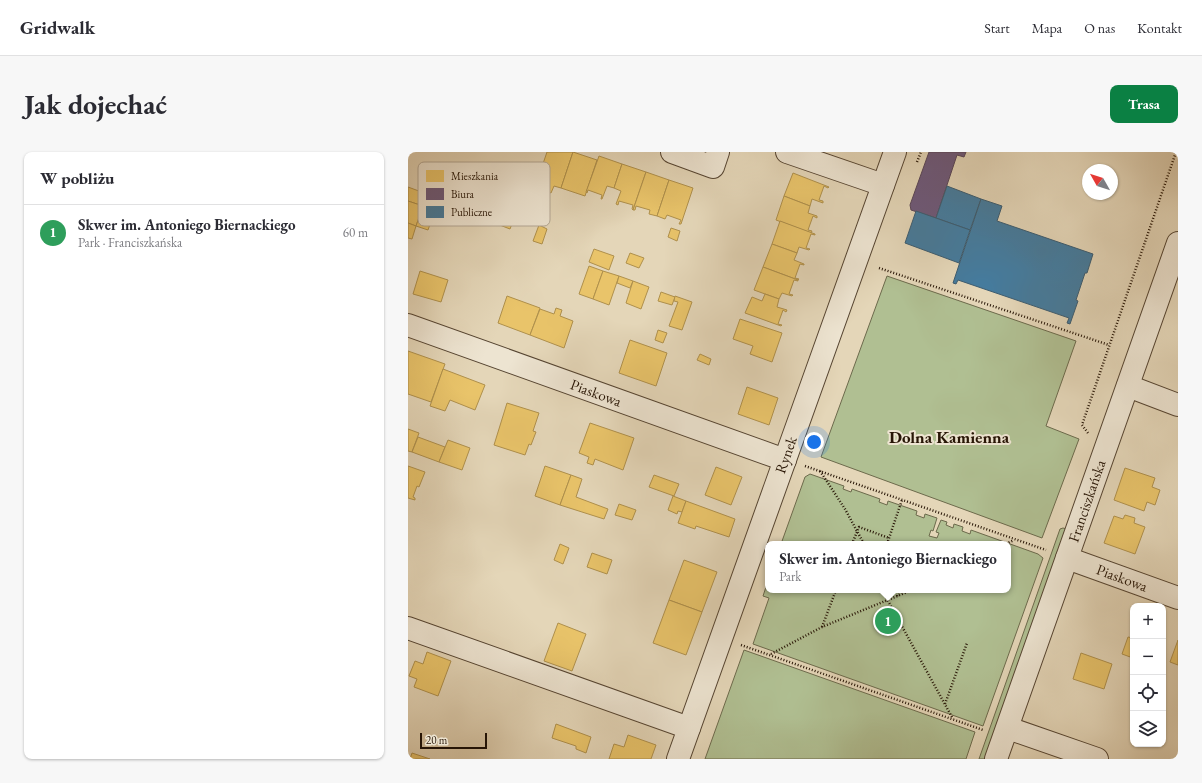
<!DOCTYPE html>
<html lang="pl">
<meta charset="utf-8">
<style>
:root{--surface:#fff;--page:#f7f7f7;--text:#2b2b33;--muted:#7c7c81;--line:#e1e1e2;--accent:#0b8043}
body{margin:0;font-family:"EB Garamond",serif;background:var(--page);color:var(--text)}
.controls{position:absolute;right:12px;bottom:12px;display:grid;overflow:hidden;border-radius:8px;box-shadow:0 1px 3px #0004}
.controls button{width:36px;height:36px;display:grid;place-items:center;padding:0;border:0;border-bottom:1px solid var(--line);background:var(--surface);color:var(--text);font:20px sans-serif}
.compass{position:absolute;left:674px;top:12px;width:36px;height:36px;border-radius:50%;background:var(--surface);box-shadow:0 1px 3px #0004;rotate:309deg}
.scale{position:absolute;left:12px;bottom:10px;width:67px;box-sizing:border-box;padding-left:4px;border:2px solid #271506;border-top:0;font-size:11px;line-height:14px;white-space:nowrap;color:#271506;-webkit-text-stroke:3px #ede4d1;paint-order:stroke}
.you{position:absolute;left:406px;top:290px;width:14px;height:14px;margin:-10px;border:3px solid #fff;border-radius:50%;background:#1a73e8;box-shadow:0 0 0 6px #1a73e833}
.badge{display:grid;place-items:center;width:26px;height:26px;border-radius:50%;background:var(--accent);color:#fff;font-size:13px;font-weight:700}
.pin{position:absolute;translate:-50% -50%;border:2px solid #fff;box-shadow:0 1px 4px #0006}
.popup{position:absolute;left:357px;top:389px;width:246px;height:52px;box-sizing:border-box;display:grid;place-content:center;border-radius:8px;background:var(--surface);filter:drop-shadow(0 1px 3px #0005);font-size:13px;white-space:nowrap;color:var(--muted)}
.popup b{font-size:15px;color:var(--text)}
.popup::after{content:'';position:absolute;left:50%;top:100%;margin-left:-8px;border:8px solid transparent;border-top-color:var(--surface)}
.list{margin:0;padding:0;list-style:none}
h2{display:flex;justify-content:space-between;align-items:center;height:52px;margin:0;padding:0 16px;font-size:17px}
h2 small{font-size:13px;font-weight:400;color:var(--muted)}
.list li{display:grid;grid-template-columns:26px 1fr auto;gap:12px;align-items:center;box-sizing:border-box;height:56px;padding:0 16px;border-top:1px solid var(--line)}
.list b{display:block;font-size:15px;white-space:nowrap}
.list p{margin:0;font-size:13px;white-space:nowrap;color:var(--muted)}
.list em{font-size:13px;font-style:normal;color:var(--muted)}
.icon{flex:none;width:22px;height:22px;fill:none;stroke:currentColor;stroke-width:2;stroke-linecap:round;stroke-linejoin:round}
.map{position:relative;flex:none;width:770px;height:607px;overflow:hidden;border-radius:8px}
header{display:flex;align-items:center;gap:24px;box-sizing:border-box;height:56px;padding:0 20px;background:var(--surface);border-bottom:1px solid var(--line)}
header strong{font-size:19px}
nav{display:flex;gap:22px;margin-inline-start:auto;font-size:14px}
.intro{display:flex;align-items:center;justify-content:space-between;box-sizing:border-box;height:96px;padding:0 24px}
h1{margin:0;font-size:28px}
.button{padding:10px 18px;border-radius:8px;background:var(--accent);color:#fff;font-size:14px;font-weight:700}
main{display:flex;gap:24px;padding:0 24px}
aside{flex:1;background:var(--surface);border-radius:8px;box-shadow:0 1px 3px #0004}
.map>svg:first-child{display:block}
</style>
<header>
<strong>Gridwalk</strong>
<nav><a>Start</a><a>Mapa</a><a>O nas</a><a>Kontakt</a></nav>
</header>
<div class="intro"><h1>Jak dojechać</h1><a class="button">Trasa</a></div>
<main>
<aside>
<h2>W pobliżu<small></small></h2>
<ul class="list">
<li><span class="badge" style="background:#2e9e5b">1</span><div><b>Skwer im. Antoniego Biernackiego</b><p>Park · Franciszkańska</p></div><em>60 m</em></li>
</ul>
</aside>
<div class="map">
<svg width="770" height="607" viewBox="0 0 770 607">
<rect width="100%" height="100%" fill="#e4d6b8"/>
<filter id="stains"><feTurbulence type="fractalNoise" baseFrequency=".005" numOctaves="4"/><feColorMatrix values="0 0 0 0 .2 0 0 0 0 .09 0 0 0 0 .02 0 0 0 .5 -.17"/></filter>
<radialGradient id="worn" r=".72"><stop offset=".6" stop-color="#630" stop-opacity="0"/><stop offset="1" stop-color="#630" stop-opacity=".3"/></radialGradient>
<!-- green -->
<g fill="#b0bf92" stroke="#6c6a4c">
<path d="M 479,124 L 668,189 L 638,274 L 671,287 L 634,386 L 413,305 Z"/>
<path d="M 402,322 L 436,334 L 435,337 L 443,340 L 444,337 L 472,347 L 471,350 L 479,353 L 480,349 L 509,359 L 508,363 L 516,366 L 517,362 L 529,366 L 525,379 L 523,378 L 521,384 L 529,386 L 531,381 L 528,380 L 533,368 L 539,370 L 538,373 L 545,376 L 546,372 L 555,375 L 554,379 L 562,382 L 563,378 L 630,402 L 635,406 L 575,574 L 345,492 L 361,446 L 355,444 L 360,429 L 360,438 L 600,438 L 600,392 L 373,392 L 397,325 Z"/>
<path d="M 655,376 L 659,377 L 577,607 L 571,607 L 652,377 Z"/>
<path d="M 336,498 L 567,580 L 558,607 L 297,607 Z"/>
</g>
<!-- homes -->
<g fill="#e9c46a" stroke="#af904c">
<path d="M 139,0 L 165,0 L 153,36 L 146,34 L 143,41 L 127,35 Z"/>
<path d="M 165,0 L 189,8 L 177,44 L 153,36 Z"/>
<path d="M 191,4 L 214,12 L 206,36 L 199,34 L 194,47 L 193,47 L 194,43 L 180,38 L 179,41 L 178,40 Z"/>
<path d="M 214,12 L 238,20 L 225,58 L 224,57 L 225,53 L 211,49 L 210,53 L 208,52 L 213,39 L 206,36 Z"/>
<path d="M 238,20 L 261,28 L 249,64 L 241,62 L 242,58 L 228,54 L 227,58 L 225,58 Z"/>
<path d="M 385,21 L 421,35 L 420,36 L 416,34 L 411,48 L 415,49 L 415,51 L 404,47 L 402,54 L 376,44 Z"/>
<path d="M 261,28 L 285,36 L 273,72 L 271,72 L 273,68 L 259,63 L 257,67 L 249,64 Z"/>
<path d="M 0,35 L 19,42 L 15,54 L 0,49 Z"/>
<path d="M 376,44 L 402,54 L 400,61 L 409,64 L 409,66 L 405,64 L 400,78 L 404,79 L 403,81 L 368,68 Z"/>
<path d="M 0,49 L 15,54 L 8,74 L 0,71 Z"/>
<path d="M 92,52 L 109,59 L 102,77 L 84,70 Z"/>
<path d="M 15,54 L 27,58 L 20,78 L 8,74 Z"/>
<path d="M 372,69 L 407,82 L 407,83 L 403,82 L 398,96 L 402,97 L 401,98 L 391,95 L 389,101 L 364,92 Z"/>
<path d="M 0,71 L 8,74 L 4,87 L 0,86 Z"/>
<path d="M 131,73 L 139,77 L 134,92 L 125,89 Z"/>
<path d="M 263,76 L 272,79 L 269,89 L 260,85 Z"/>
<path d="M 364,92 L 389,101 L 386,108 L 396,112 L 396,113 L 392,112 L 387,126 L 391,127 L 390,128 L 355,115 Z"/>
<path d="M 186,97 L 206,104 L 201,118 L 181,110 Z"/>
<path d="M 222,101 L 236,106 L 231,116 L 218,111 Z"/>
<path d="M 181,114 L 195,119 L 185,147 L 171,142 Z"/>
<path d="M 355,115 L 390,128 L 390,129 L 386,128 L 381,142 L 385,143 L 384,144 L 374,141 L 371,147 L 346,138 Z"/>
<path d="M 12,119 L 40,128 L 33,150 L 5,142 Z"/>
<path d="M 195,119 L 211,124 L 201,153 L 185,147 Z"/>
<path d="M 211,124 L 225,129 L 222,136 L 209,131 Z"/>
<path d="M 225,129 L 241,135 L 233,157 L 218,151 Z"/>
<path d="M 253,140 L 267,145 L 264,153 L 250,149 Z"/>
<path d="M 357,142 L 371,147 L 369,155 L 379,158 L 378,160 L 375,158 L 370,172 L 374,173 L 373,174 L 337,161 L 344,145 L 354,149 Z"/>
<path d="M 99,144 L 132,156 L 122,183 L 90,171 Z"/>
<path d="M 267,144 L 284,150 L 274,178 L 261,174 L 270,150 L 266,149 Z"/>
<path d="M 148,156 L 154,158 L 152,164 L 165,169 L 156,196 L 122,183 L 132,157 L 146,162 Z"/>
<path d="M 332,167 L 374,181 L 364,210 L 342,202 L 345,194 L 325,187 Z"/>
<path d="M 250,178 L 259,181 L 255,191 L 247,188 Z"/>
<path d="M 222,188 L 259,201 L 248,234 L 211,221 Z"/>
<path d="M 0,199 L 37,212 L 23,250 L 0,242 Z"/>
<path d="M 292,202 L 303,207 L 301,213 L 289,208 Z"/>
<path d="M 35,217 L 77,233 L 67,258 L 42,248 L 37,259 L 22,254 Z"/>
<path d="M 339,235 L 370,246 L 361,273 L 330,262 Z"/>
<path d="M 99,251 L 131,261 L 125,279 L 128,280 L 123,293 L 121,292 L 117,303 L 86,293 Z"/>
<path d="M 182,271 L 226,286 L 215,318 L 187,307 L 185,313 L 179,311 L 181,305 L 171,301 Z"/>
<path d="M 0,277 L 11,281 L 4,300 L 0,299 Z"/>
<path d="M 10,285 L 37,295 L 31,310 L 4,300 Z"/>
<path d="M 40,288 L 62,296 L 54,318 L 31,310 Z"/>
<path d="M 0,314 L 17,320 L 11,335 L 9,334 L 5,345 L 7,346 L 7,348 L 0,346 Z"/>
<path d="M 137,314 L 163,323 L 152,353 L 127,344 Z"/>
<path d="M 308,315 L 334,325 L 323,353 L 297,343 Z"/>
<path d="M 717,316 L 747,326 L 744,335 L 752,338 L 747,353 L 739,350 L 736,359 L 706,348 Z"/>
<path d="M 163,323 L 174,327 L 168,345 L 200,357 L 196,367 L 152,353 Z"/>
<path d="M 246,323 L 271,332 L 266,344 L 241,335 Z"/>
<path d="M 265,344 L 278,349 L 274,360 L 270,359 L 269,362 L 260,358 Z"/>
<path d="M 278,349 L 327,367 L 321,385 L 288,374 L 287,377 L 270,371 Z"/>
<path d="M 211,352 L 228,358 L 224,368 L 207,363 Z"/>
<path d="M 717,363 L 727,366 L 726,371 L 737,375 L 727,402 L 696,391 L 706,364 L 715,367 Z"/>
<path d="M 152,392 L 161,396 L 155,412 L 146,408 Z"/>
<path d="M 184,401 L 204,408 L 199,422 L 179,415 Z"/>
<path d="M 276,408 L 309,420 L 294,460 L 261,448 Z"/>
<path d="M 261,448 L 294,460 L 278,503 L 245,491 Z"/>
<path d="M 150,471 L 178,482 L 164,519 L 136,509 Z"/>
<path d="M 720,485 L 725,486 L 725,506 L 714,502 Z"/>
<path d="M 770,488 L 770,513 L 762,510 Z"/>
<path d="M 19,500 L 43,509 L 30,544 L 6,535 L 9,527 L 1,524 L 7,509 L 15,512 Z"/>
<path d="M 673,501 L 704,512 L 696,537 L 665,527 Z"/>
<path d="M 148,572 L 183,585 L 178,601 L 168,597 L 168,594 L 144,586 Z"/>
<path d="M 220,583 L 248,593 L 243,607 L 201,607 L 206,592 L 216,595 Z"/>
<path d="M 4,601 L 22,607 L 2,607 Z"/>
</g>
<!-- offices -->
<path fill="#6d597a" stroke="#584557" d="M 521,0 L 558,0 L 556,5 L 549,3 L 528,66 L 503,58 L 502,53 Z"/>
<!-- public -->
<g fill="#457b9d" stroke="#3c5c70">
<path d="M 539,34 L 573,47 L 562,78 L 528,66 Z"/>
<path d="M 573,47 L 594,54 L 589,69 L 685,102 L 679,121 L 677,121 L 668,148 L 670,149 L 662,172 L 659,171 L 661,166 L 550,128 L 548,132 L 545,131 Z"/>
<path d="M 508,59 L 562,78 L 551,111 L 497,91 Z"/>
</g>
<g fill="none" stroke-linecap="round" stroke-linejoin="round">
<defs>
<g id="minor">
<path d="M 264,0 L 305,15 L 310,0"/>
<path d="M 379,0 L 475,33"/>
<path d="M 0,173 L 377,308"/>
<path d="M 720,234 L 770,253"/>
<path d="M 659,406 L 770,446"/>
<path d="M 0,476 L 281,576"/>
<path d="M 600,576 L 689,607"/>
<path d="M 270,607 L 487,0"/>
<path d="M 588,607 L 770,91"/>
</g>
</defs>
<!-- minor casing -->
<use href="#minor" stroke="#564532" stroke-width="24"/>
<!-- path -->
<g stroke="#271506" stroke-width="2.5" stroke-dasharray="1 2" stroke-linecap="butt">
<path d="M 509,10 L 513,0"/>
<path d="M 471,116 L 701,193"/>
<path d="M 680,281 L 674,273 L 768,0"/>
<path d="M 397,314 L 638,398"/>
<path d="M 412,319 L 437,357 L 456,392"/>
<path d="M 444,392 L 451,375 L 481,386"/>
<path d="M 479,392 L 494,348"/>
<path d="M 598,392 L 606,388"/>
<path d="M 474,438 L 545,567"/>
<path d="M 489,444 L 491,438"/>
<path d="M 414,475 L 428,438"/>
<path d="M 333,493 L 575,578"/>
<path d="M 363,502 L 414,475 L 504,438"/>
<path d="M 537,552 L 559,491"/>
</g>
<!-- minor -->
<use href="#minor" stroke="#ede4d1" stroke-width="22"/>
</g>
<g text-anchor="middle" stroke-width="4" stroke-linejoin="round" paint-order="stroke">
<!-- street labels -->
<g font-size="15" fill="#271506" stroke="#ede4d1">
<text transform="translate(188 241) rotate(20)" y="5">Piaskowa</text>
<text transform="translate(378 303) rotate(-71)" y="5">Rynek</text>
<text transform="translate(679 349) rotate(-71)" y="5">Franciszkańska</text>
<text transform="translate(714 426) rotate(20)" y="5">Piaskowa</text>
</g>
<!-- quarter labels -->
<g font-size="17" font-weight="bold" fill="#271506" stroke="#ede4d1">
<text x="541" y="291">Dolna Kamienna</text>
</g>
</g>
<!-- legend -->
<rect x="10" y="10" width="132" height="64" rx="6" fill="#ede4d1" stroke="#b2a694" stroke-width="1"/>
<rect x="18" y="18" width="18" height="12" fill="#e9c46a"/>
<rect x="18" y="36" width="18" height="12" fill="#6d597a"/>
<rect x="18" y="54" width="18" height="12" fill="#457b9d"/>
<g font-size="11" fill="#271506">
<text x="43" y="28">Mieszkania</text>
<text x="43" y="46">Biura</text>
<text x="43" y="64">Publiczne</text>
</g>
<rect width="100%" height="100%" filter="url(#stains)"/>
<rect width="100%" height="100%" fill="url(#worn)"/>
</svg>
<div class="controls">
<button>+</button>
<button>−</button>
<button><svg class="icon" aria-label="locate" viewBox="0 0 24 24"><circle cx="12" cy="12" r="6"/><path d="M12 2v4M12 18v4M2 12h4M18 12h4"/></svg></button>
<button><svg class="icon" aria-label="layers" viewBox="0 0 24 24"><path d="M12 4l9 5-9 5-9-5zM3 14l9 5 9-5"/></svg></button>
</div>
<svg class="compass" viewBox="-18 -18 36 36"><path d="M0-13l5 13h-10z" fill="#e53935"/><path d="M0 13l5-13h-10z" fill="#7c7c81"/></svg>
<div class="scale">20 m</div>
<div class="you"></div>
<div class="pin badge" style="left:480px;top:469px;background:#2e9e5b">1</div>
<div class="popup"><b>Skwer im. Antoniego Biernackiego</b>Park</div>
</div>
</main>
